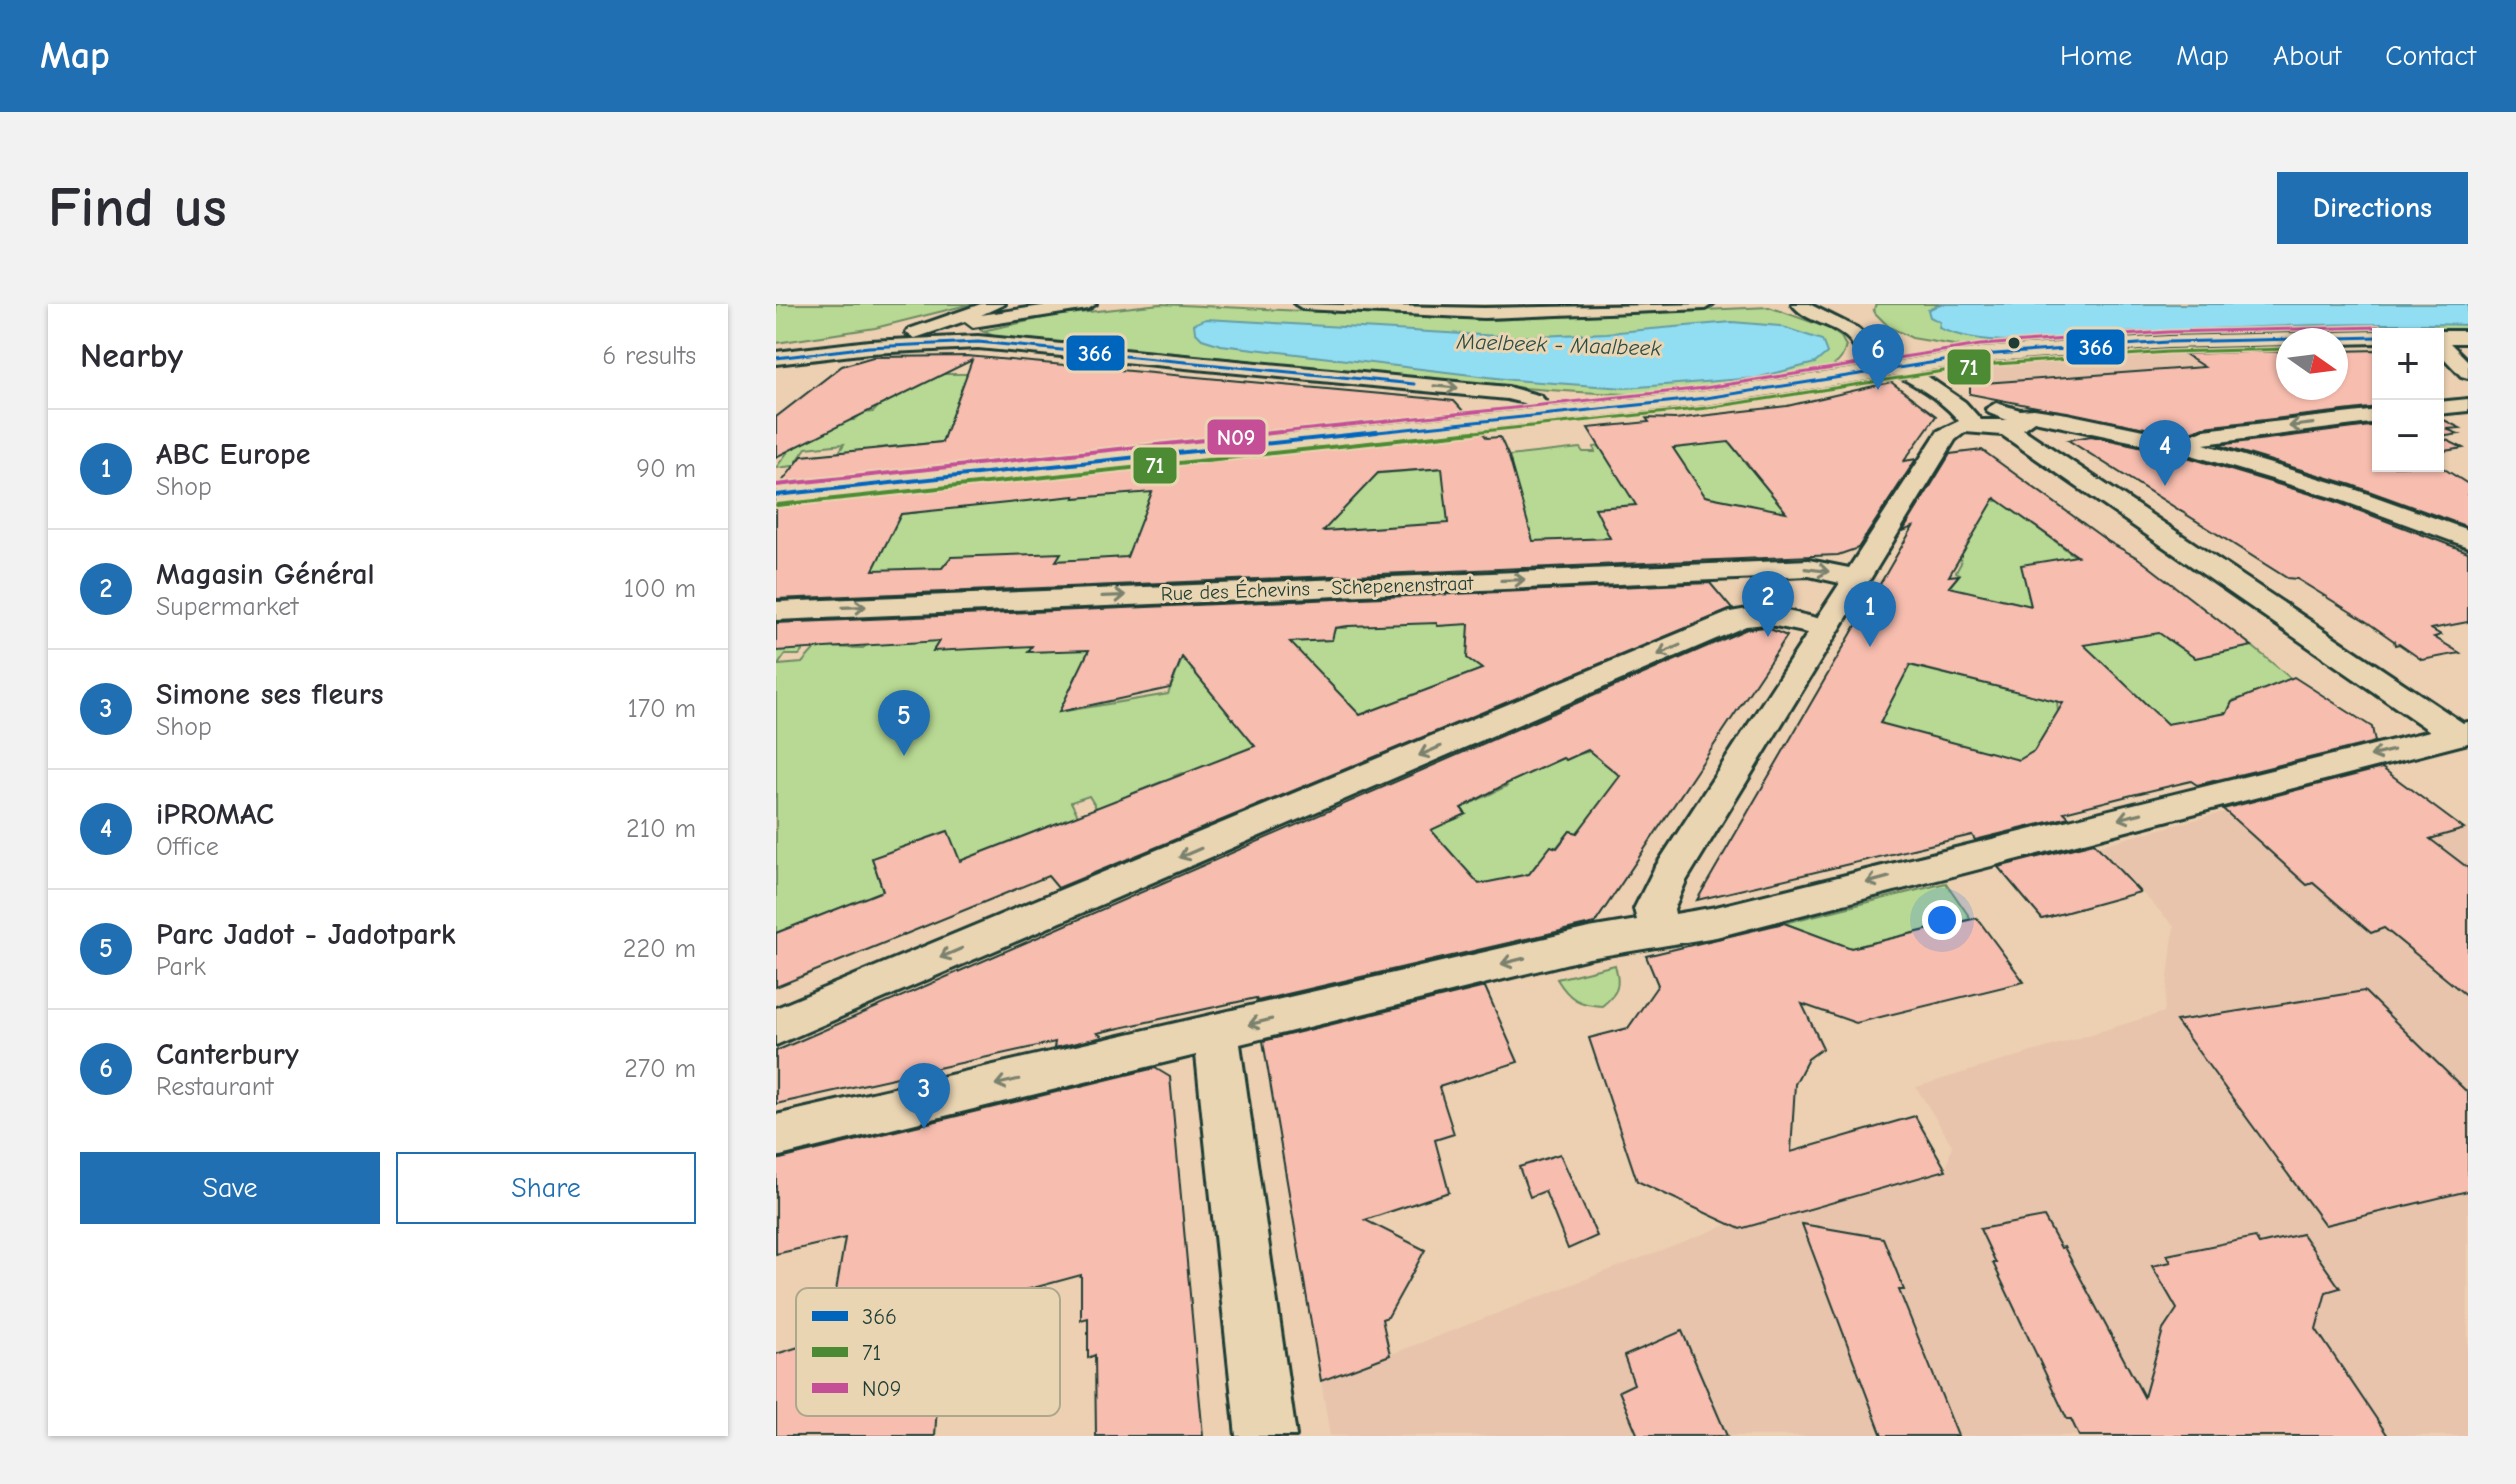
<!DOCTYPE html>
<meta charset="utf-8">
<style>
:root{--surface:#fff;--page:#f2f2f3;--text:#2b2b33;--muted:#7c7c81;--line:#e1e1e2;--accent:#1f6fb2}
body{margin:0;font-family:"Comic Neue",sans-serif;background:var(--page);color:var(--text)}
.controls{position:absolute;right:24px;top:24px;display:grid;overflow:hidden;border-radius:0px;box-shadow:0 2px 6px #0004}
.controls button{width:72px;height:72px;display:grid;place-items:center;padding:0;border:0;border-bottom:2px solid var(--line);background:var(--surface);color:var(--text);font:40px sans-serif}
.compass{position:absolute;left:1500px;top:24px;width:72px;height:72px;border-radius:50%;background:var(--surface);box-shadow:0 2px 6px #0004;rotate:104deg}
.you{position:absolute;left:1166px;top:616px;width:28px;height:28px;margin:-20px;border:6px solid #fff;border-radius:50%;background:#1a73e8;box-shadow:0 0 0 12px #1a73e833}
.badge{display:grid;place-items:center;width:52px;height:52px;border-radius:50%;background:var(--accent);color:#fff;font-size:26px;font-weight:700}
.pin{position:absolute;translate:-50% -66px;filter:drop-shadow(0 2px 4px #0008)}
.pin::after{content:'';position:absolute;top:42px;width:28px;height:24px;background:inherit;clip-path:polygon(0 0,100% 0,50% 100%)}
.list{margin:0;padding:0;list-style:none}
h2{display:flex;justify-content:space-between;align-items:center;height:104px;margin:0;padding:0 32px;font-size:34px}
h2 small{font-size:26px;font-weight:400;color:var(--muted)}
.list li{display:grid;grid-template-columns:52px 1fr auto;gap:24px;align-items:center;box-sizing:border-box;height:120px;padding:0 32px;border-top:2px solid var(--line)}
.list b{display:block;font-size:30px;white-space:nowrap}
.list p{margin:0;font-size:26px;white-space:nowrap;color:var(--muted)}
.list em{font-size:26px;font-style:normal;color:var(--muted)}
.actions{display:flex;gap:16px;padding:24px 32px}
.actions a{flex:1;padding:18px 0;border:2px solid var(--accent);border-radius:0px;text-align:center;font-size:28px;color:var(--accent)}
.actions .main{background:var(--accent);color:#fff}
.map{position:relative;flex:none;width:1692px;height:1132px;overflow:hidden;border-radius:0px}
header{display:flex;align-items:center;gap:48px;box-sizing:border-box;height:112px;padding:0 40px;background:var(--accent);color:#fff}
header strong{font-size:38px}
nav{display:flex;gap:44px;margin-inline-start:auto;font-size:28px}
.intro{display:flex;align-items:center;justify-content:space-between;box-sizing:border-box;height:192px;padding:0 48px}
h1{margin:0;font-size:56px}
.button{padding:20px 36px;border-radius:0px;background:var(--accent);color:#fff;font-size:28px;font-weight:700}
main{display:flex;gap:48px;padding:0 48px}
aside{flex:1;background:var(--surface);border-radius:0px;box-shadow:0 2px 6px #0004}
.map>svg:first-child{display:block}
</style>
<header>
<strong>Map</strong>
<nav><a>Home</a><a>Map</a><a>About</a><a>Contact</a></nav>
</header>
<div class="intro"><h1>Find us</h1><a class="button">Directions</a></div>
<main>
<aside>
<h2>Nearby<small>6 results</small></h2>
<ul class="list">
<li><span class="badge">1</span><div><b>ABC Europe</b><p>Shop</p></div><em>90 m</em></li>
<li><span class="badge">2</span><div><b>Magasin Général</b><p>Supermarket</p></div><em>100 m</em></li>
<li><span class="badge">3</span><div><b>Simone ses fleurs</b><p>Shop</p></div><em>170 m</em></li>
<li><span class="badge">4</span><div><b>iPROMAC</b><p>Office</p></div><em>210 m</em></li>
<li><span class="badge">5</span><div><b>Parc Jadot - Jadotpark</b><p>Park</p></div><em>220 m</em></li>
<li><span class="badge">6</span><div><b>Canterbury</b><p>Restaurant</p></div><em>270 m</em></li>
</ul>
<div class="actions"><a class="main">Save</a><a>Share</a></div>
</aside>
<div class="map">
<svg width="1692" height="1132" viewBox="0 0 1692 1132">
<rect width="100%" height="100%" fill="#edd0b2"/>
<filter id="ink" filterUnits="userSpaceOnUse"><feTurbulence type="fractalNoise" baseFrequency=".0125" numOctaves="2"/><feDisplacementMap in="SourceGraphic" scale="16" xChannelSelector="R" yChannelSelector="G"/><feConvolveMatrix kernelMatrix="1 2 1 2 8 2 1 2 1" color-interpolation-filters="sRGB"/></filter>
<g filter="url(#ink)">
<!-- built -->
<g fill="#e8c4ac">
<path d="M 1426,44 L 1533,110 L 1416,125 L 1224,95 L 1175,61 Z"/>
<path d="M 1607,465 L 1688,525 L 1692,524 L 1692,1132 L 554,1132 L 545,1077 L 953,920 L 964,925 L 1170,866 L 1176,841 L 1140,783 L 1388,708 L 1398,622 L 1321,542 Z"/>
</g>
<!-- green -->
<g fill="#b8d993" stroke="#6c8b64" stroke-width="2">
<path d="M 0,0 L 195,0 L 99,24 L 0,39 Z"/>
<path d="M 384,0 L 714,16 L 993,3 L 1052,24 L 1065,33 L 1070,42 C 1068,51 1065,57 1057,62 C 1019,83 899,91 853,90 C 758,88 663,75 569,66 C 452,54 334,44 218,32 L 206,27 L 276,12 Z"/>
<path d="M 1100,0 L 1692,0 L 1692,27 L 1518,27 L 1196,44 L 1136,34 L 1113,23 L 1097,7 Z"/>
<path d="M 165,70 L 194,70 L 192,136 L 101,144 L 98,150 L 60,153 L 68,140 L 30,144 L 21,157 L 39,155 L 16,165 L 17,162 L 0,164 L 16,142 L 53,117 L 78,116 L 87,109 L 97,108 L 104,101 Z"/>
<path d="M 952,128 L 1021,211 L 813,239 L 812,235 L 280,257 L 282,253 L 176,253 L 165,266 L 75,267 L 0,222 L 121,217 L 125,210 L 144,208 L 148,203 L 313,190 L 355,190 L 358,182 L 539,174 L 726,160 L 735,159 L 733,152 L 804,144 L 807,148 L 819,148 L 818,143 L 824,142 L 891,145 L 916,142 Z"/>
<path d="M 1215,187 L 1220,197 L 1226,197 L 1366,303 L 1391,335 L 1419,354 L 1476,342 L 1524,382 L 1458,396 L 1455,400 L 1461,407 L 1439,411 L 1399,428 L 1347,378 L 1295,387 L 1280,386 L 1282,408 L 1314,450 L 1044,485 L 1105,420 L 1124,359 L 1235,386 L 1255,302 L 1209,291 L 1165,293 L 1184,270 L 1180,268 L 1185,259 L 1184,253 Z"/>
<path d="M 693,317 L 706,365 L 584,411 L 478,443 L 408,471 L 406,469 L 398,472 L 401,476 L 388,481 L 385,478 L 353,491 L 324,510 L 313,492 L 295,498 L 307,521 L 271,523 L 184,557 L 171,527 L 96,554 L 107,587 L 0,629 L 0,343 L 27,346 L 23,351 L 9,351 L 2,361 L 26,359 L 40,343 L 87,344 L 96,337 L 127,339 L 166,334 L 158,346 L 258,338 L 253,348 L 291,346 L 321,331 L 327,370 L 300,372 L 284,408 L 392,390 L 414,335 L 555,336 L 559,324 L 571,324 L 572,320 L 661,318 L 661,322 L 671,321 L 672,318 Z"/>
<path d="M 876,432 L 809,520 L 801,529 L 794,527 L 767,560 L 762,558 L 753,570 L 635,594 L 581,548 L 680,515 L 690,510 L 685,504 L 731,482 L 729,480 L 787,454 Z"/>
<path d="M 1170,579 L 1195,615 L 1075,644 L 1008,619 Z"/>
<path d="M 839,661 C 845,682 842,689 826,702 C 803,701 793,695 781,675 Z"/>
</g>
<!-- water -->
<g fill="#91ddf2" stroke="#639da6" stroke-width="2">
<path d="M 1164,0 L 1692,0 L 1692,21 C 1582,18 1472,23 1362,28 C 1300,31 1220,49 1163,24 L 1164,18 L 1154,13 L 1152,6 Z"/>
<path d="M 430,15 L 740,33 L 830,29 L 956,18 L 1004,22 L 1046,36 L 1051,49 L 1039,59 L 980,74 L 849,84 L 737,76 L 445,41 L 426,35 L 419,28 L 418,20 Z"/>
</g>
<!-- building -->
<g fill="#f7bdae" stroke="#1f3d34" stroke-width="2" fill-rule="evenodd">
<path d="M 1602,46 L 1602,103 L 1428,123 L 1405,131 L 1194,90 L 1194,80 L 1428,63 L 1408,50 L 1473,48 L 1512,48 L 1512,84 L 1560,84 L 1560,47 Z"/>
<path d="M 191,52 L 661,95 L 678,97 L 689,109 L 5,179 L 26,152 L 166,138 L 196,56 L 0,153 L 0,113 L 66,62 L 97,53 Z"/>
<path d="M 1115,78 L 1160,112 L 1128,157 L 1140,155 L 1082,244 L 1062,251 L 0,295 L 0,202 L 706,128 L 711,134 L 724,133 L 733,153 L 757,237 L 834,234 L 819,204 L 860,201 L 812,124 L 873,118 L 870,114 L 899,115 L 1011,102 ZM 953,138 L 1010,208 L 929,192 L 897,144 ZM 666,164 L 672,219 L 547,227 L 602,169 ZM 376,188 L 351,253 L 280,257 L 285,249 L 175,253 L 166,264 L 97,266 L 125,210 L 299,192 L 298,194 Z"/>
<path d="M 1662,113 L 1684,124 L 1670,125 L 1683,130 L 1664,133 L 1687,144 L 1662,148 Z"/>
<path d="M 1602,121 L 1602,162 L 1662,161 L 1692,180 L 1692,223 L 1576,181 L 1442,141 Z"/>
<path d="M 1315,132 L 1401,150 L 1558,197 L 1692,248 L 1692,318 L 1655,325 L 1665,331 L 1658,333 L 1684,349 L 1646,356 L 1623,340 L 1619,341 L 1618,337 L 1591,318 L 1521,275 L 1511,274 L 1292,136 Z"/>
<path d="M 1206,146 L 1333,238 L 1362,254 L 1476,342 L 1419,354 L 1383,329 L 1308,341 L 1391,420 L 1451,409 L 1456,398 L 1518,373 L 1596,423 L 1599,438 L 1421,481 L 1415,477 L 1356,491 L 1288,508 L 1293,513 L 1199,536 L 1196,531 L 921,596 L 1137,223 L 1127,227 L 1174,150 ZM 1219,194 L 1301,252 L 1245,261 L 1255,302 L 1173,283 L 1183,271 L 1173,272 ZM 1134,361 L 1287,399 L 1258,447 L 1243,456 L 1104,419 Z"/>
<path d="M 934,279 L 956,305 L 282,584 L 272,572 L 0,683 L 0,629 L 107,587 L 96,554 L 172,527 L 184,557 L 479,442 L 406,353 L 394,384 L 283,408 L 313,346 L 252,348 L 256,342 L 157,347 L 163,337 L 0,347 L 0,319 ZM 661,319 L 661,322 L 693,320 L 691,354 L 706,365 L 584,411 L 514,338 L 556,336 L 559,324 L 572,322 Z"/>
<path d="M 989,323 L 1011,332 L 819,619 L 481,697 L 480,694 L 321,729 L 327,733 L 278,744 L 279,738 L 0,800 L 0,747 L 971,325 ZM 812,446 L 844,472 L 801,529 L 794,527 L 781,544 L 775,542 L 753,570 L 703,580 L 655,526 L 690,510 L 685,504 L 730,480 L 787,454 L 790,456 Z"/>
<path d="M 1606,464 L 1688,525 L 1654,535 L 1692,564 L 1692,693 L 1608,624 L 1595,629 L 1537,579 L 1531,581 L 1447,505 Z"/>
<path d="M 1318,539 L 1364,588 L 1266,615 L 1222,563 Z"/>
<path d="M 1201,614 L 1248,678 L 1080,719 L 1026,700 L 1047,744 L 1032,755 L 1019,780 L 1015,848 L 1139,812 L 1170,866 L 964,925 L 861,877 L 813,734 L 852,724 L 882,681 L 870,652 L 1008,619 L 1075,644 Z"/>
<path d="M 709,683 L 742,758 L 663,783 L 678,830 L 659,836 L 673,888 L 589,916 L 649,946 L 612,1013 L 606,1015 L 614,1051 L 545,1077 L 487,737 Z"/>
<path d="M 1588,687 L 1692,789 L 1692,887 L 1549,921 L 1400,717 Z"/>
<path d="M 379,764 L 394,773 L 427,1132 L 320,1132 L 319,1051 L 312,1054 L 312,1014 L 305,1016 L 305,971 L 246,987 L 241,1074 L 161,1102 L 159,1132 L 0,1132 L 0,1050 L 52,1034 L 69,934 L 0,950 L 0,856 Z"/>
<path d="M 784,850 L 821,932 L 792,945 L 769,887 L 754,893 L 743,863 Z"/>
<path d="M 1268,913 L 1285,944 L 1288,943 L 1368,1093 L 1387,1026 L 1401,1005 L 1376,962 L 1395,958 L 1391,951 L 1479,933 L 1483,940 L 1526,930 L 1564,984 L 1550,988 L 1540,1025 L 1612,1132 L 1303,1132 L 1295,1115 L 1291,1115 L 1217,959 L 1220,959 L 1204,925 Z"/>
<path d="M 1026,920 L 1107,934 L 1128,986 L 1123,986 L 1182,1132 L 1106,1132 Z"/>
<path d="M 906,1027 L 951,1132 L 862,1132 L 843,1087 L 858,1080 L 848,1052 Z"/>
</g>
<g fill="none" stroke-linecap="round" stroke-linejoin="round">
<defs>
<g id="minor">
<path d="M 205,0 L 229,0 L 205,11 L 279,0 L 320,0 L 312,5 L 197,23 L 189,17 L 139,34 L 130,29 L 133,25 Z"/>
<path d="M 519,0 L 708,4 L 937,0 L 929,5 L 708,14 L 527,5 Z"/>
<path d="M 1016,0 L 1033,0 L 1081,24 L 1091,33 L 1099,48 L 1142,66 L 1189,98 L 1205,116 L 1231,116 L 1213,109 L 1210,105 L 1220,99 L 1244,106 L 1258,105 L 1291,110 L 1405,134 L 1428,126 L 1602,106 L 1602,118 L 1428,140 L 1575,184 L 1692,226 L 1692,243 L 1559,194 L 1402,147 L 1258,117 L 1247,125 L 1687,419 L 1692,418 L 1692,439 L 940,633 L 813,654 L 464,740 L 520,1132 L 460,1132 L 420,751 L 0,853 L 0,811 L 813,624 L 861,616 L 858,605 L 878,565 L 1032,329 L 990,320 L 970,322 L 0,741 L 0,704 L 954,308 L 990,302 L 1041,314 L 1064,279 L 1033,272 L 0,316 L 0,298 L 1033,256 L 1073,264 L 1162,127 L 1183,117 C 1158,87 1119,70 1084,55 C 1081,50 1079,43 1075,38 C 1060,19 1030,20 1016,0 ZM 1189,128 L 1226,131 L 1654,427 L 940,603 L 899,610 L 898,605 L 910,577 L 1179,136 Z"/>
<path d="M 1662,31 L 1668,33 L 1692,57 L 1692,74 L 1685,72 L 1662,48 Z"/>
<path d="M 202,32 L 732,83 L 765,92 L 781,111 L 777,115 L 763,115 L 751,100 L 731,95 L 202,44 L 93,49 L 0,60 L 0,48 L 93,37 Z"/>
<path d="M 1692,95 L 1692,107 L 1662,110 L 1662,98 Z"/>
</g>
<g id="major">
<path d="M 1602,27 L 1610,30 L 1602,30 L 1602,39 L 1560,40 L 1560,36 L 1512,36 L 1512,41 L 1392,44 L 1205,58 L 930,101 L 0,199 L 0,183 L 930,87 L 1205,44 L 1392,32 Z"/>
<path d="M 1662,27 L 1692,27 L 1692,39 L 1662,39 L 1662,30 L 1654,30 Z"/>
</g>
</defs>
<!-- minor casing -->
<use href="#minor" stroke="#1f3d34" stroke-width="6"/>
<!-- major casing -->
<use href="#major" stroke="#1f3d34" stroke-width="6"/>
<!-- minor -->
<use href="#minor" fill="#ead5b3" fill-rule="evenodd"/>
<!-- major -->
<use href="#major" fill="#ead5b3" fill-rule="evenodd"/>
<defs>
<g id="bus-1-far1">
<path d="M 0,54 L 93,43 L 202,38 L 638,80"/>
<path d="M 582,130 L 930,94 L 1205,51 L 1392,38 L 1602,33"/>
</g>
<path id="bus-1" d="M 0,191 L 601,128"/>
<path id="bus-2-far1" d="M 679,130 L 931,104 L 1206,61 L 1392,48 L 1512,45"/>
<path id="bus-2" d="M 1,201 L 698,128"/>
<path id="bus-3-far1" d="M 486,130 L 929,84 L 1204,41 L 1392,28 L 1602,23"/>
<path id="bus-3" d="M 0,181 L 505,128"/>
</defs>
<!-- bus-1-far1 casing -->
<use href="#bus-1-far1" stroke="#ead5b3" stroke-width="6"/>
<!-- bus-1 casing -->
<use href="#bus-1" stroke="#ead5b3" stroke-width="8"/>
<!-- bus-2-far1 casing -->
<use href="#bus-2-far1" stroke="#ead5b3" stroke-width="6"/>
<!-- bus-2 casing -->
<use href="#bus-2" stroke="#ead5b3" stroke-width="8"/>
<!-- bus-3-far1 casing -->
<use href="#bus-3-far1" stroke="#ead5b3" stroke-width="6"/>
<!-- bus-3 casing -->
<use href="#bus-3" stroke="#ead5b3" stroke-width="8"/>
<!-- bus-1-far1 -->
<use href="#bus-1-far1" stroke="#0065bd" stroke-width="3"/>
<!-- bus-1 -->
<use href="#bus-1" stroke="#0065bd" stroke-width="4"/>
<!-- bus-2-far1 -->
<use href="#bus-2-far1" stroke="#4c8b33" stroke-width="3"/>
<!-- bus-2 -->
<use href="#bus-2" stroke="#4c8b33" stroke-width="4"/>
<!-- bus-3-far1 -->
<use href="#bus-3-far1" stroke="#c44f97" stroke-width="3"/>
<!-- bus-3 -->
<use href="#bus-3" stroke="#c44f97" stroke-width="4"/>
</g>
<!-- one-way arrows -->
<defs><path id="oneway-shaft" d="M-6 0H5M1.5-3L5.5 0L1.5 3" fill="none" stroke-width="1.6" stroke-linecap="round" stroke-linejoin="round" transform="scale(2)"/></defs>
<g stroke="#7a816d">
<use href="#oneway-shaft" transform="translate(670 83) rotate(5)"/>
<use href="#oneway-shaft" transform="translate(1525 121) rotate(173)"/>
<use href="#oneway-shaft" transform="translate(1041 266) rotate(7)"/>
<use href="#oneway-shaft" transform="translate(737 276) rotate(-2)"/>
<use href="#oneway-shaft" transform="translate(338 292) rotate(-2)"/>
<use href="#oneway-shaft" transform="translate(78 303) rotate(-2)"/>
<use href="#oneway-shaft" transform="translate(893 346) rotate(156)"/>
<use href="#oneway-shaft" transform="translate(654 447) rotate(157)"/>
<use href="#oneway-shaft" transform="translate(1606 449) rotate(166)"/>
<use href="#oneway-shaft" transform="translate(1354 512) rotate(166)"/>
<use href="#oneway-shaft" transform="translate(414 549) rotate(157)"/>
<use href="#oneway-shaft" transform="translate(1102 576) rotate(165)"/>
<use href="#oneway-shaft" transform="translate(175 649) rotate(157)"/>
<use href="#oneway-shaft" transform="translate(737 657) rotate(166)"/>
<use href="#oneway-shaft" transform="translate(484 718) rotate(166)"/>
<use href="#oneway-shaft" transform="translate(231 778) rotate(167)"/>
</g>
</g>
<!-- markers -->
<circle fill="#1f3d34" stroke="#ead5b3" stroke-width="3" cx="1238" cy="39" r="7"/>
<g text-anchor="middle" stroke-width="6" stroke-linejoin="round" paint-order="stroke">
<!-- far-street labels -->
<g font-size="20" fill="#1f3d34" stroke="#ead5b3">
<text transform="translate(541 284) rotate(-2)" y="7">Rue des Échevins - Schepenenstraat</text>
</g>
<!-- far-water labels -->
<g font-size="22" font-style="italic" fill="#2a4d47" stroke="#ead5b3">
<text transform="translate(783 40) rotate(2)" y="8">Maelbeek - Maalbeek</text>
</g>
</g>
<!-- legend -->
<rect x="20" y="984" width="264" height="128" rx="12" fill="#ead5b3" stroke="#ada78d" stroke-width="2"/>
<rect x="36" y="1007" width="36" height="10" fill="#0065bd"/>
<rect x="36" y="1043" width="36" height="10" fill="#4c8b33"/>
<rect x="36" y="1079" width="36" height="10" fill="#c44f97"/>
<g font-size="22" fill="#1f3d34">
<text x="86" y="1020">366</text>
<text x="86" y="1056">71</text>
<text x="86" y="1092">N09</text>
</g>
<g stroke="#ead5b3" stroke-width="3">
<rect x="1289" y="24" width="61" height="38" rx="8" fill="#0065bd"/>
<rect x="289" y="30" width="61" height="38" rx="8" fill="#0065bd"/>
<rect x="1170" y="44" width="46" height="38" rx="8" fill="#4c8b33"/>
<rect x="430" y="114" width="61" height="38" rx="8" fill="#c44f97"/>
<rect x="356" y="142" width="46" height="39" rx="8" fill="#4c8b33"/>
</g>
<g font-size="22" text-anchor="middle" font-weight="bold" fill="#fff">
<text x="1320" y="51">366</text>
<text x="319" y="57">366</text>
<text x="1193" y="71">71</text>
<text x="460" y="141">N09</text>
<text x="379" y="169">71</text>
</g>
</svg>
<div class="controls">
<button>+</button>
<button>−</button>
</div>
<svg class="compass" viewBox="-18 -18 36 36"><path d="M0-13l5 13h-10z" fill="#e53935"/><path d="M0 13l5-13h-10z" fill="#7c7c81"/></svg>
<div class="you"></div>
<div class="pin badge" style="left:1094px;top:343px">1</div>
<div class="pin badge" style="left:992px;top:333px">2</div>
<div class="pin badge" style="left:148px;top:825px">3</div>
<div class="pin badge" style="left:1389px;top:182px">4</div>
<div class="pin badge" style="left:128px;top:452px">5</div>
<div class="pin badge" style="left:1102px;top:86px">6</div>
</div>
</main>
